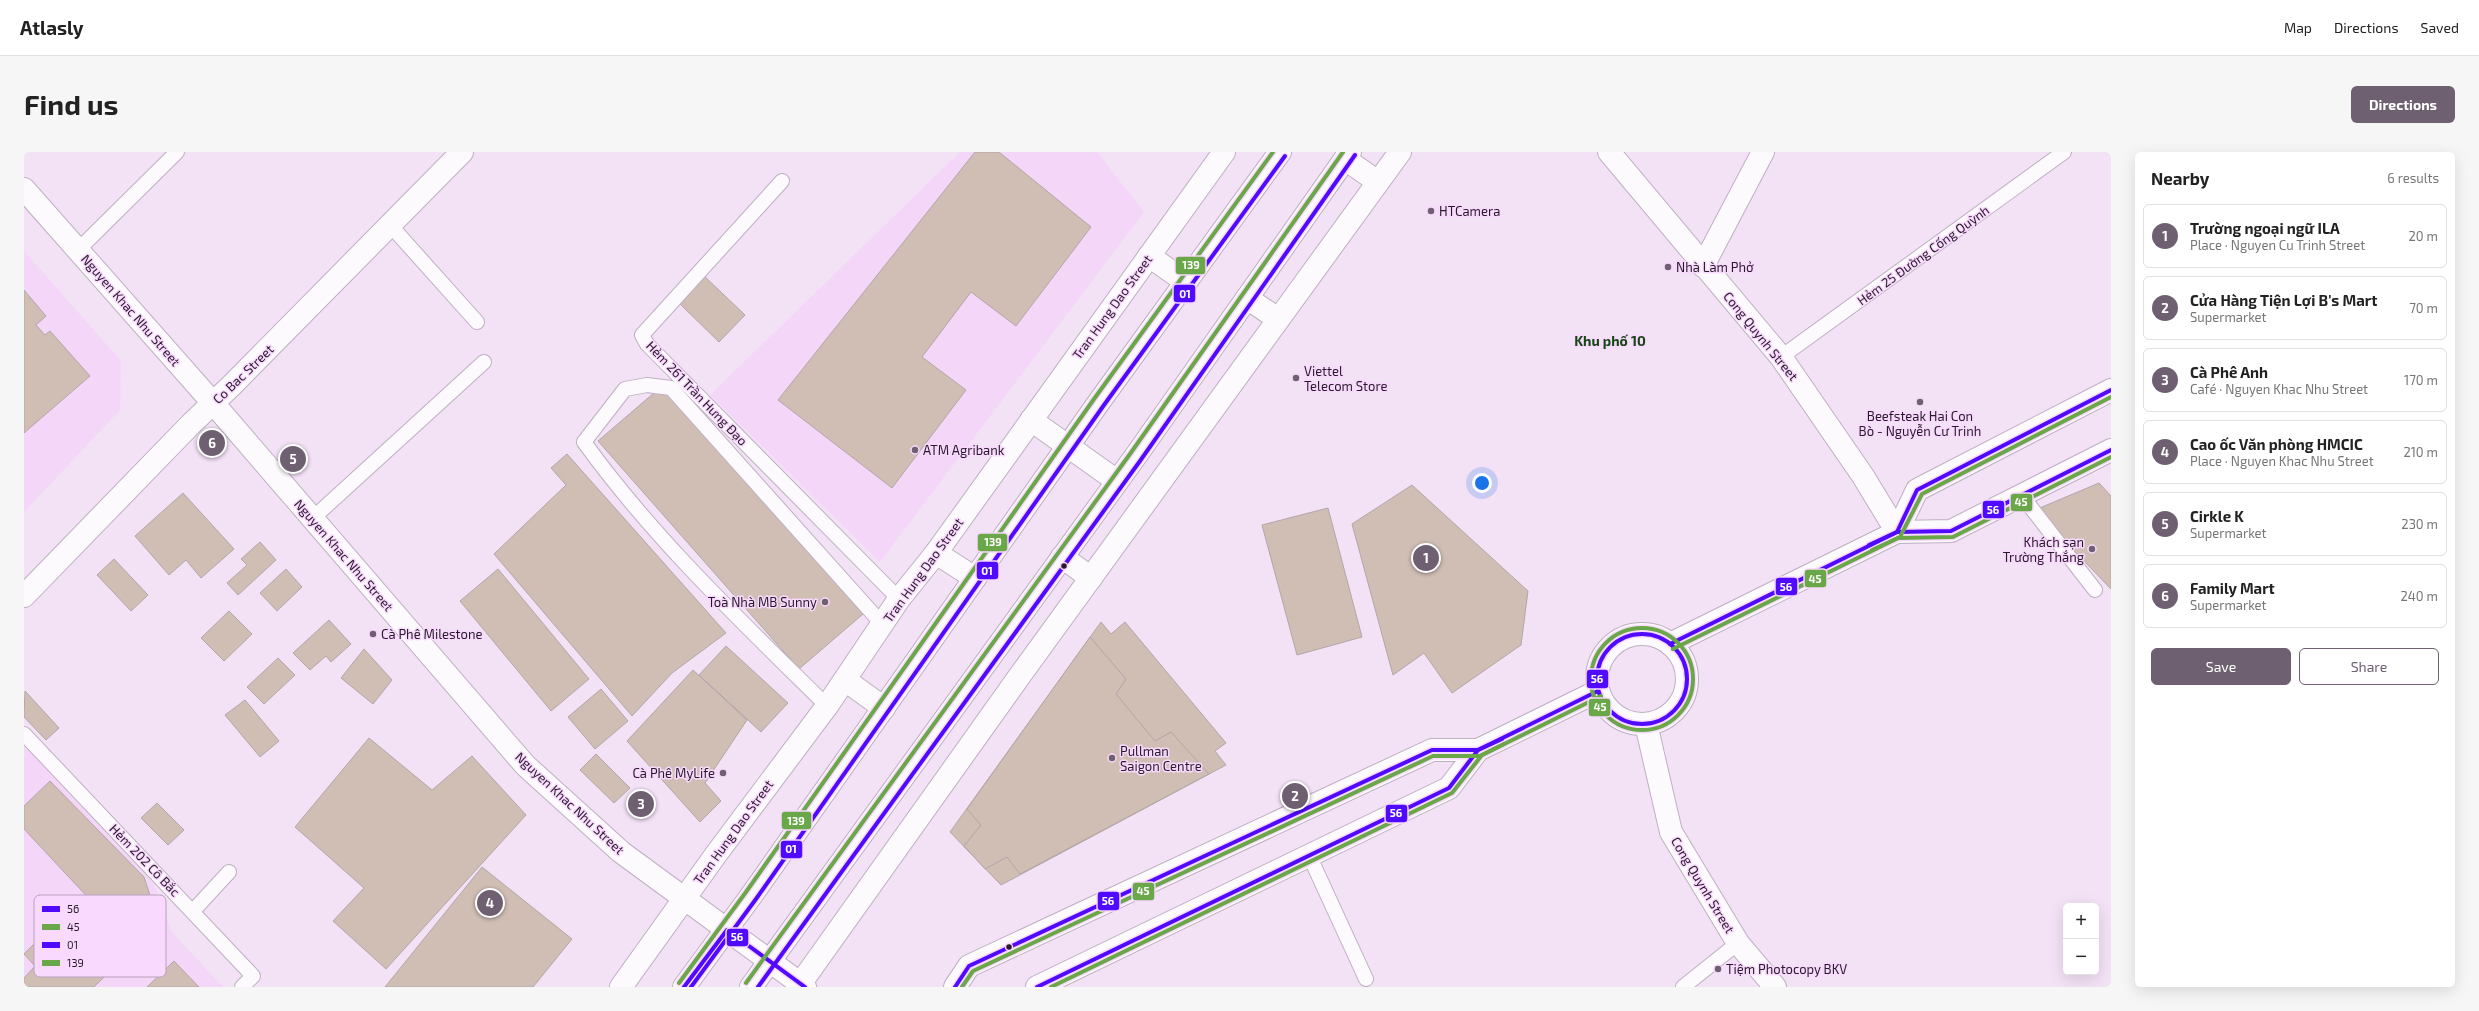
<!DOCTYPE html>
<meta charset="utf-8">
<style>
:root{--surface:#fff;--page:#f6f6f6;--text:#222;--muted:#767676;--line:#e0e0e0;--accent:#6e6071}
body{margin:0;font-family:"Exo 2",sans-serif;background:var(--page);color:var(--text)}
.controls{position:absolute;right:12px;bottom:12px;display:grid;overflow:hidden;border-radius:6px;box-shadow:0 4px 16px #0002}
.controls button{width:36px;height:36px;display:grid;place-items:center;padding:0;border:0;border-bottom:1px solid var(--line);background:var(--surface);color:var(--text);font:20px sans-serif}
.you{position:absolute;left:1458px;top:331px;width:14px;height:14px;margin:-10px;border:3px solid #fff;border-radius:50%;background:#1a73e8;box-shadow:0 0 0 6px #1a73e833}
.badge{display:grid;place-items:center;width:26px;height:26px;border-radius:50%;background:var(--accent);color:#fff;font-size:13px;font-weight:700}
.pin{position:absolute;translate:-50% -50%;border:2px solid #fff;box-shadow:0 1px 4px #0006}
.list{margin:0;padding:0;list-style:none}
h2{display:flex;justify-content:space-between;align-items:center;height:52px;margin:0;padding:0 16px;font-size:17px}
h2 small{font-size:13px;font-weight:400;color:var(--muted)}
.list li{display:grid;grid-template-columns:26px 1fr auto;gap:12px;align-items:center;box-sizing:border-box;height:64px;margin:0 8px 8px;padding:0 8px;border:1px solid var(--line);border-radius:6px}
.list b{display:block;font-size:15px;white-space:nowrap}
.list p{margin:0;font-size:13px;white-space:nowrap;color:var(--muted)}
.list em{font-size:13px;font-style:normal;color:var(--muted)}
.actions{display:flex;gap:8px;padding:12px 16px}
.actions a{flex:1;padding:9px 0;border:1px solid var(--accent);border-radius:6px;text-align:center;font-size:14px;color:var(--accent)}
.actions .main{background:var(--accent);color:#fff}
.map{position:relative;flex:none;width:2087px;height:835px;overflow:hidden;border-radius:6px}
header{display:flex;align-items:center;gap:24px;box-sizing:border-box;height:56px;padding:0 20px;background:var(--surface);border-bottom:1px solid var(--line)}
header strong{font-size:19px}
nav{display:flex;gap:22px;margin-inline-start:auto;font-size:14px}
.intro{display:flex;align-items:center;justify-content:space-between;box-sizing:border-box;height:96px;padding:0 24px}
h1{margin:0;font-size:28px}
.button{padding:10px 18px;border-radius:6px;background:var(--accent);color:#fff;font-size:14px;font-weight:700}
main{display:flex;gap:24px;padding:0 24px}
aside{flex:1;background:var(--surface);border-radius:6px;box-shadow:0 4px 16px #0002}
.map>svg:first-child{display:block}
</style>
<header>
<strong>Atlasly</strong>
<nav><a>Map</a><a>Directions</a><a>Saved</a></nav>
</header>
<div class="intro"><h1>Find us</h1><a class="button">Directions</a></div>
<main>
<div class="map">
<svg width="2087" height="835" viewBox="0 0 2087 835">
<rect width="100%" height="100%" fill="#f3e1f6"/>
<!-- built -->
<g fill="#f4d7f8">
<path d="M 936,0 L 1073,0 L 1120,60 L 856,410 L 686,243 Z"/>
<path d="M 0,99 L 97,209 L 96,258 L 0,360 Z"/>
<path d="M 0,594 L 129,730 L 147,779 L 199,835 L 0,835 Z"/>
</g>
<!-- building -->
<g fill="#d0beb5" stroke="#b2a6a8">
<path d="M 951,0 L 975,0 L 1067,75 L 992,174 L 947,140 L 898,205 L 942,238 L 868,336 L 754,248 Z"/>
<path d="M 679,123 L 721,163 L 695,190 L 654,150 Z"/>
<path d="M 0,138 L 22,164 L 12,173 L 21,183 L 26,179 L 66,224 L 0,281 Z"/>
<path d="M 638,234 L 839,462 L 775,517 L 574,289 Z"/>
<path d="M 543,302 L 702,481 L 648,521 L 608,564 L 470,402 L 542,333 L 527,316 Z"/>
<path d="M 2075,331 L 2087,344 L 2087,437 L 2011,358 Z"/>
<path d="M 1388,333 L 1504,439 L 1497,493 L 1428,541 L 1400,501 L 1369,523 L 1328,372 Z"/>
<path d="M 159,341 L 210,397 L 177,426 L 162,408 L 145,423 L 111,384 Z"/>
<path d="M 1304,356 L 1338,485 L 1273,503 L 1238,373 Z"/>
<path d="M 236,390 L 252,408 L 214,443 L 203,431 L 223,413 L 217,407 Z"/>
<path d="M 90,407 L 124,443 L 107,459 L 73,423 Z"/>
<path d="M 262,417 L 278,435 L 253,459 L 236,441 Z"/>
<path d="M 474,417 L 565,527 L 527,559 L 436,449 Z"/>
<path d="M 205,459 L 228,482 L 200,509 L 177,486 Z"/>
<path d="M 305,468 L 327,492 L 307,510 L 302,504 L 286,518 L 269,501 Z"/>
<path d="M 1077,470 L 1087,482 L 1101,470 L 1202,591 L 1191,599 L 1202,613 L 977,733 L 926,680 Z"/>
<path d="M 1066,485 L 1102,527 L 1092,542 L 1131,589 L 1147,580 L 1185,622 L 996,722 L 983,705 L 961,717 L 940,694 L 957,673 L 943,657 Z"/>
<path d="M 702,494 L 764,551 L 737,580 L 675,523 Z"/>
<path d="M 340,497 L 368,528 L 349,552 L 317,526 Z"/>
<path d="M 254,506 L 271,523 L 240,552 L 223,535 Z"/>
<path d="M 669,518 L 723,568 L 681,631 L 697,649 L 676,670 L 603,589 Z"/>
<path d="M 577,537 L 604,569 L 571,597 L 544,565 Z"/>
<path d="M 1,539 L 35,576 L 22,588 L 0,565 Z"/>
<path d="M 221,548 L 255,589 L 236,605 L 201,563 Z"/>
<path d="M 345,586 L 408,638 L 448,604 L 502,663 L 362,817 L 309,769 L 340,736 L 271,675 Z"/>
<path d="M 572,602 L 606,636 L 590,651 L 556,618 Z"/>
<path d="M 26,629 L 120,725 L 135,771 L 70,835 L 0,835 L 0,826 L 11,814 L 0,802 L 22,780 L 33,790 L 70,752 L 0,677 L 0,654 Z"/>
<path d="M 133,651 L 160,678 L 144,693 L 117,666 Z"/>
<path d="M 458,715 L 548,787 L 509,835 L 361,835 Z"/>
<path d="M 150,809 L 175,835 L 123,835 Z"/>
</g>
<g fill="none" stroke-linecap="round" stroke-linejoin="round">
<defs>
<g id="service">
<path d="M 758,29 L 618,183 L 623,192 L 875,447"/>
<path d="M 367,74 L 453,170"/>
<path d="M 54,98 L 153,0"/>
<path d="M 1757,205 L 2040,0"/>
<path d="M 1998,344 L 2071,438"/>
<path d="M 288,367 L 460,210"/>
<path d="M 803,554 C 718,470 630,387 560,290 L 601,237 L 623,233 L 647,236 L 859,473"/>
<path d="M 0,582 L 229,824 L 218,835"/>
<path d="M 1285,703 L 1342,827"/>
<path d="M 169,759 L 205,720"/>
<path d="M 1659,835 L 1714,791"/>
</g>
<g id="minor">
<path d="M 0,37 L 189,251 L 501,613 L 597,700 L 781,835"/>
<path d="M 1679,114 L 1739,0"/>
<path d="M 0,444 L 167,272 L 208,233 L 438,0"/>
</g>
<g id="tertiary">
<path d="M 1585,0 L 1757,205 L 1839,324 L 1873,380"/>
<path d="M 1873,380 L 1893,338 L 2087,238"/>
<circle cx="1618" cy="527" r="45"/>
<path d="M 1646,492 L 1873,380 L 1927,379 L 2087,298"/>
<path d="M 1622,572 L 1647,680 L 1714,791 L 1751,835"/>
<path d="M 931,835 L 945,814 L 1408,598 L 1454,598 L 1574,539"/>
<path d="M 1013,835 L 1425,636 L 1454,598"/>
</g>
<g id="primary">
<path d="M 1321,7 L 1354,30"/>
<path d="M 1125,104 L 1162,130"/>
<path d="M 1223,146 L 1254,167"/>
<path d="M 1007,268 L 1093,329"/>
<path d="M 912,401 L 951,426"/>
<path d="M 1038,405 L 1067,426"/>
<path d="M 821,528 L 860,556"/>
<path d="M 597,835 L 693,701 L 803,554 L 875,447 L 912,401 L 1200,0"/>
<path d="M 660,835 L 727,744 L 1075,250 L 1256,0"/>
<path d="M 727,835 L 1111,305 L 1326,0"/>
<path d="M 774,835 L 997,522 L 1376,0"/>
</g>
</defs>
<!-- service casing -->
<use href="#service" stroke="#bdb0c0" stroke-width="16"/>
<!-- minor casing -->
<use href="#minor" stroke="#bdb0c0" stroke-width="24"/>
<!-- tertiary casing -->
<use href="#tertiary" stroke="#bdb0c0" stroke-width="24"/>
<!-- primary casing -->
<use href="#primary" stroke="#bdb0c0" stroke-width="24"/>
<!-- service -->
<use href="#service" stroke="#fdfafe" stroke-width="14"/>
<!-- minor -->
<use href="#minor" stroke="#fdfafe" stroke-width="22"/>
<!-- tertiary -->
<use href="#tertiary" stroke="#fdfafe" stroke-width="22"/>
<!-- primary -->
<use href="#primary" stroke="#fdfafe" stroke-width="22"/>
<defs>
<g id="bus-1">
<path d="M 1845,393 L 1873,380 L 1927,379 L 2087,298"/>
<circle cx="1618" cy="527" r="45"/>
<path d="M 1646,492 L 1873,380 L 1893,338 L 2087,238"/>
<path d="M 660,835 L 703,778 L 781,835"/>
<path d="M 931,835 L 945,814 L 1408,598 L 1454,598 L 1574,539"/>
<path d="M 1013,835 L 1425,636 L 1454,598 L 1478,587"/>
</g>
<g id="bus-2">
<path d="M 1848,398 L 1874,386 L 1929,385 L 2087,305"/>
<circle cx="1618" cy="527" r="51"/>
<path d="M 1649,497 L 1876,385 L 1898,342 L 2087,245"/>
<path d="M 938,835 L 949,819 L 1409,604 L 1456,604 L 1577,544"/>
<path d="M 1027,835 L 1428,641 L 1458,603 L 1480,592"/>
</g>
<g id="bus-3">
<path d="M 667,835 L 732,747 L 1080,253 L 1261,4"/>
<path d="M 734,835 L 1116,309 L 1331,3"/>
</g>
<g id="bus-4">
<path d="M 655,831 L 722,740 L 1070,247 L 1249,0"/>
<path d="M 722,831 L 1106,302 L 1319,0"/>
</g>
</defs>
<!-- bus-1 casing -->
<use href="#bus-1" stroke="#f9d9fe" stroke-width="7"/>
<!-- bus-2 casing -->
<use href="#bus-2" stroke="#f9d9fe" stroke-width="7"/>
<!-- bus-3 casing -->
<use href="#bus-3" stroke="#f9d9fe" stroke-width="7"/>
<!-- bus-4 casing -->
<use href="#bus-4" stroke="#f9d9fe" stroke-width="7"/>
<!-- bus-1 -->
<use href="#bus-1" stroke="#4f0aff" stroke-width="4"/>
<!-- bus-2 -->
<use href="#bus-2" stroke="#6aa748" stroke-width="4"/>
<!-- bus-3 -->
<use href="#bus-3" stroke="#4f0aff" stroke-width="4"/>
<!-- bus-4 -->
<use href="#bus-4" stroke="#6aa748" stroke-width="4"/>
</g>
<!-- markers -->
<g fill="#6e6071" stroke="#f9d9fe" stroke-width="1.5">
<circle cx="1407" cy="59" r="4"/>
<circle cx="1644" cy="115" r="4"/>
<circle cx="1272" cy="226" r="4"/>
<circle cx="1896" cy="250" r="4"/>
<circle cx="891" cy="298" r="4"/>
<circle cx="2068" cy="397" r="4"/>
<circle cx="801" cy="450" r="4"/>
<circle cx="349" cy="482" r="4"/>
<circle cx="1088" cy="606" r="4"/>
<circle cx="699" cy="621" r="4"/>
<circle cx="1694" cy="817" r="4"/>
</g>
<g fill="#271b29" stroke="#f9d9fe" stroke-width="1.5">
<circle cx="1040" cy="414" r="3.5"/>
<circle cx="985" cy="795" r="3.5"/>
</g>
<g text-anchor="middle" stroke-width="3" stroke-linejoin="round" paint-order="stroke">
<!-- poi labels -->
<g font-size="13" fill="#271b29" stroke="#f9d9fe" text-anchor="start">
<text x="1415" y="64">HTCamera</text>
<text x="1652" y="120">Nhà Làm Phở</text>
<text x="1280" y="224">Viettel<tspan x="1280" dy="15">Telecom Store</tspan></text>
<text x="1896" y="269" text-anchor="middle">Beefsteak Hai Con<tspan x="1896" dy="15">Bò - Nguyễn Cư Trinh</tspan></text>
<text x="899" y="303">ATM Agribank</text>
<text x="2060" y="395" text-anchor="end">Khách sạn<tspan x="2060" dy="15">Trường Thắng</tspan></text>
<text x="793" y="455" text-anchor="end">Toà Nhà MB Sunny</text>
<text x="357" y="487">Cà Phê Milestone</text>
<text x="1096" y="604">Pullman<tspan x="1096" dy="15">Saigon Centre</tspan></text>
<text x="691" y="626" text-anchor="end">Cà Phê MyLife</text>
<text x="1702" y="822">Tiệm Photocopy BKV</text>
</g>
<!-- street labels -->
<g font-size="13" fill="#271b29" stroke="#f9d9fe">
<text transform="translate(1899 103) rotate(-36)" y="5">Hẻm 25 Đường Cống Quỳnh</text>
<text transform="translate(1088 155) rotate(-54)" y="5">Tran Hung Dao Street</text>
<text transform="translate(107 158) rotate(49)" y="5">Nguyen Khac Nhu Street</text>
<text transform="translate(1737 184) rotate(51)" y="5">Cong Quynh Street</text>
<text transform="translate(219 222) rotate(-44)" y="5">Co Bac Street</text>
<text transform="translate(673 241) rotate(46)" y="5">Hẻm 261 Trần Hưng Đạo</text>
<text transform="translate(320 403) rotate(49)" y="5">Nguyen Khac Nhu Street</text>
<text transform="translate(899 418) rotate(-54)" y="5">Tran Hung Dao Street</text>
<text transform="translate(546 651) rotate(43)" y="5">Nguyen Khac Nhu Street</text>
<text transform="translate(709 680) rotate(-54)" y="5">Tran Hung Dao Street</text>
<text transform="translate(121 708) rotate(46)" y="5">Hẻm 202 Cô Bắc</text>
<text transform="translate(1679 733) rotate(59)" y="5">Cong Quynh Street</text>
</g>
<!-- neighbourhood labels -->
<g font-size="14" font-weight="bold" fill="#154811" stroke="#f9d9fe">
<text x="1586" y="194">Khu phố 10</text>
</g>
</g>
<!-- legend -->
<rect x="10" y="743" width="132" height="82" rx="6" fill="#f9d9fe" stroke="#baa0be" stroke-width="1"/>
<rect x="18" y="754" width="18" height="6" fill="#4f0aff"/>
<rect x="18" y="772" width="18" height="6" fill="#6aa748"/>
<rect x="18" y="790" width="18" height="6" fill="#4f0aff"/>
<rect x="18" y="808" width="18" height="6" fill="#6aa748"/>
<g font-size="11" fill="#271b29">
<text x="43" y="761">56</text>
<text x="43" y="779">45</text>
<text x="43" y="797">01</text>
<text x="43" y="815">139</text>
</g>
<g stroke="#f9d9fe" stroke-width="1.5">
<rect x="1151" y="104" width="31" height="19" rx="4" fill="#6aa748"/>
<rect x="1149" y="132" width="23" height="19" rx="4" fill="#4f0aff"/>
<rect x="1986" y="341" width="23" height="19" rx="4" fill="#6aa748"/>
<rect x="1958" y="348" width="23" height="19" rx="4" fill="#4f0aff"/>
<rect x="953" y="381" width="31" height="19" rx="4" fill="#6aa748"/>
<rect x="952" y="409" width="23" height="19" rx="4" fill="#4f0aff"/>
<rect x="1780" y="417" width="23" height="19" rx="4" fill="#6aa748"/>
<rect x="1751" y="425" width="23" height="19" rx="4" fill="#4f0aff"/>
<rect x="1562" y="517" width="23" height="20" rx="4" fill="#4f0aff"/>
<rect x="1564" y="546" width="23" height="19" rx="4" fill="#6aa748"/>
<rect x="1361" y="652" width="23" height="19" rx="4" fill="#4f0aff"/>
<rect x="757" y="659" width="31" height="19" rx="4" fill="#6aa748"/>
<rect x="756" y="688" width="23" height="19" rx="4" fill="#4f0aff"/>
<rect x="1108" y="730" width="23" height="19" rx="4" fill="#6aa748"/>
<rect x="1073" y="739" width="23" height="20" rx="4" fill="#4f0aff"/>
<rect x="702" y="776" width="23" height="19" rx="4" fill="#4f0aff"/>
</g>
<g font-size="11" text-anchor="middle" font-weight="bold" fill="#fff">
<text x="1167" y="117">139</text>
<text x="1161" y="146">01</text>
<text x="1997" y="354">45</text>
<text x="1969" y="362">56</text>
<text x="969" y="394">139</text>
<text x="963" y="423">01</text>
<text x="1791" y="431">45</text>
<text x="1762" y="439">56</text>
<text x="1573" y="531">56</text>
<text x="1576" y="559">45</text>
<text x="1372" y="665">56</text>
<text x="772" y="673">139</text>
<text x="767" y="701">01</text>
<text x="1119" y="743">45</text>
<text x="1084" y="753">56</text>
<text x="713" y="789">56</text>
</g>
</svg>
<div class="controls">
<button>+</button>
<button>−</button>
</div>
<div class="you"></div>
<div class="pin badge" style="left:1402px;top:406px">1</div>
<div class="pin badge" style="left:1271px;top:644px">2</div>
<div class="pin badge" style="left:617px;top:652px">3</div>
<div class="pin badge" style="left:466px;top:751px">4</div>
<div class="pin badge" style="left:269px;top:307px">5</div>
<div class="pin badge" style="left:188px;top:291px">6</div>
</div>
<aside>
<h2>Nearby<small>6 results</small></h2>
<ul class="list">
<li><span class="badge">1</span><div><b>Trường ngoại ngữ ILA</b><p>Place · Nguyen Cu Trinh Street</p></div><em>20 m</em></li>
<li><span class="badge">2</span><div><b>Cửa Hàng Tiện Lợi B's Mart</b><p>Supermarket</p></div><em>70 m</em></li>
<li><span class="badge">3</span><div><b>Cà Phê Anh</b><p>Café · Nguyen Khac Nhu Street</p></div><em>170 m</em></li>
<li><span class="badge">4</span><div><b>Cao ốc Văn phòng HMCIC</b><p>Place · Nguyen Khac Nhu Street</p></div><em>210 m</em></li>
<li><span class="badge">5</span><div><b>Cirkle K</b><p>Supermarket</p></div><em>230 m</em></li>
<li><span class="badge">6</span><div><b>Family Mart</b><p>Supermarket</p></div><em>240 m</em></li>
</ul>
<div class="actions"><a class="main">Save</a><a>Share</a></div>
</aside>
</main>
